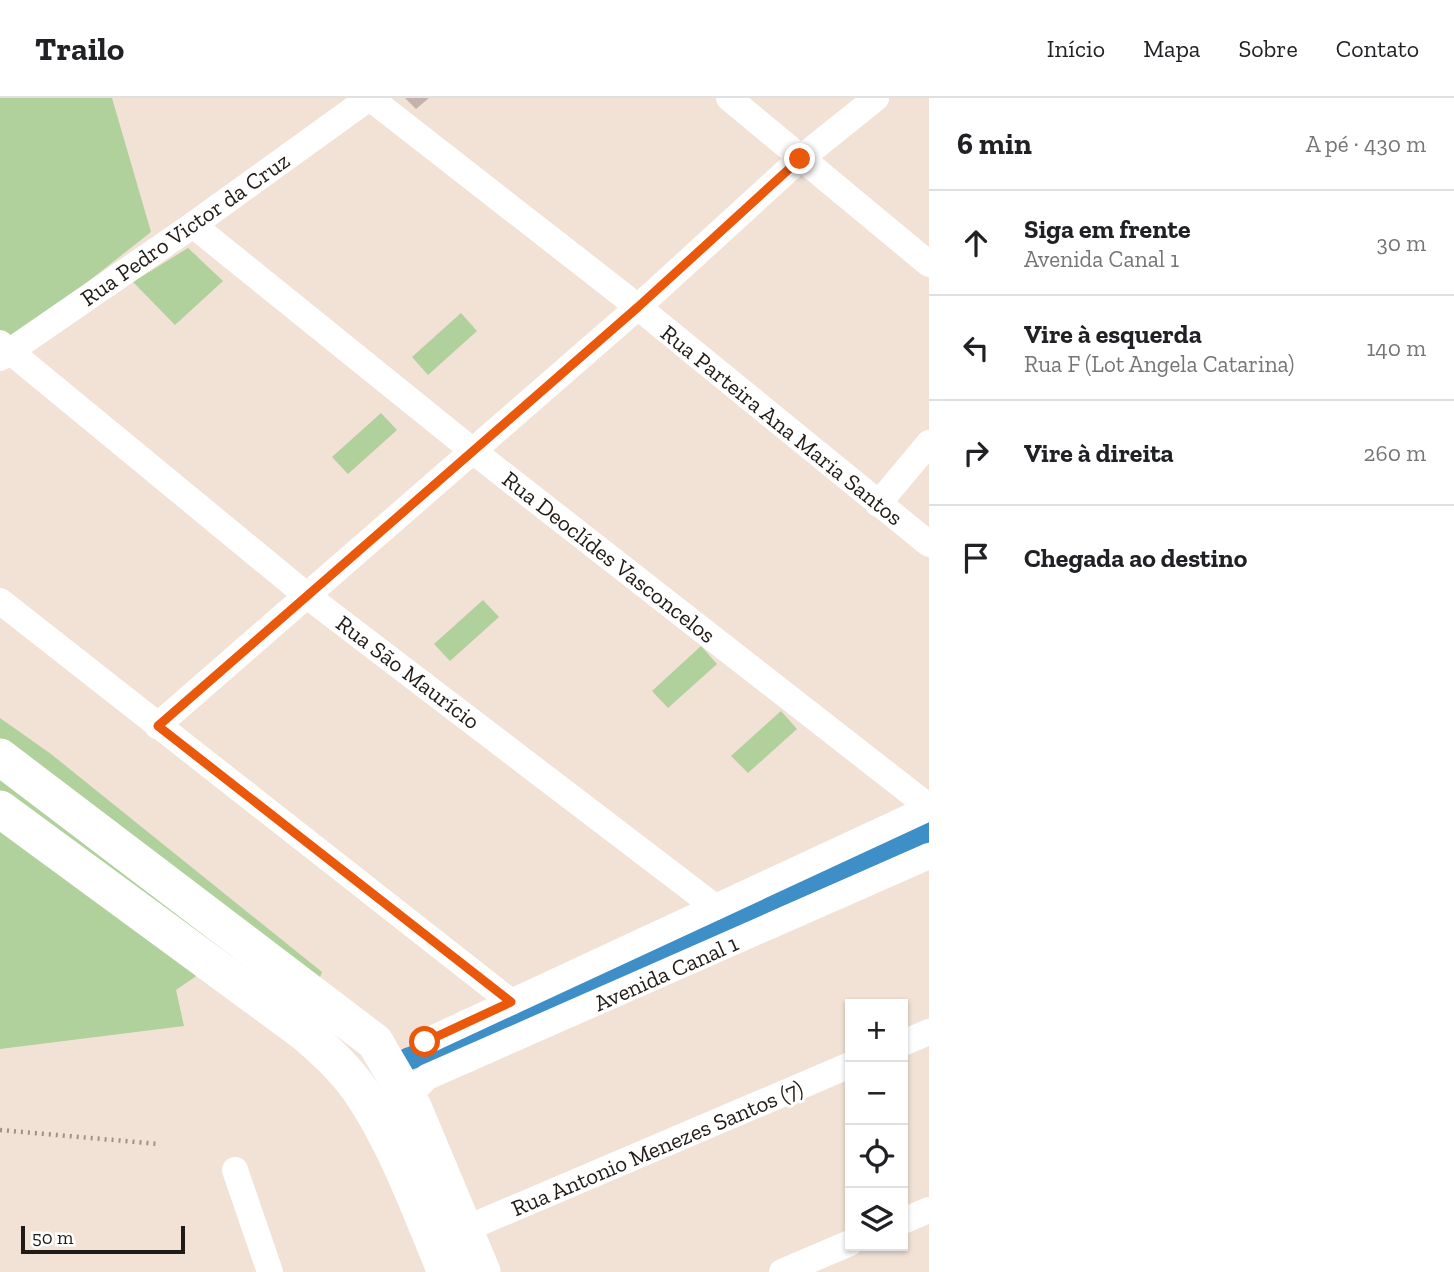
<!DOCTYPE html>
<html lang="pt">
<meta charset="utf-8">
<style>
:root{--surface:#fff;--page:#f6f6f6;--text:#202124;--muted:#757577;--line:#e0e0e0}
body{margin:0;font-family:"Zilla Slab",serif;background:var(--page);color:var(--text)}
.controls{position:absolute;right:21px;bottom:21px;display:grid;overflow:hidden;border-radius:0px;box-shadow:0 2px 5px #0004}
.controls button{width:63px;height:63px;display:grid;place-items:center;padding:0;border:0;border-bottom:2px solid var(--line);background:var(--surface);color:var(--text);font:35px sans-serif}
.scale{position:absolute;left:21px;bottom:18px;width:164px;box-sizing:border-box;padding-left:7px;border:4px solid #211b17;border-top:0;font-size:19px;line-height:24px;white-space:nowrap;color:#211b17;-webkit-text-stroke:5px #fff;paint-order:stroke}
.stop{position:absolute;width:21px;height:21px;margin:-16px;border:5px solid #ea580c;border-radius:50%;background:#fff}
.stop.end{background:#ea580c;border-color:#fff;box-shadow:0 2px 7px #0008}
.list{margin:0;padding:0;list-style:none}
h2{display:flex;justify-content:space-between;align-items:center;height:91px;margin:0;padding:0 28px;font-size:30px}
h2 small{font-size:23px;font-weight:400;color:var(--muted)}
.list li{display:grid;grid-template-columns:46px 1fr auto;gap:21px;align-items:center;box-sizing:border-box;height:105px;padding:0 28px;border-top:2px solid var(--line)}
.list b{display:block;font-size:26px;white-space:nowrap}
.list p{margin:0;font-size:23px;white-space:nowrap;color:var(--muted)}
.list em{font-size:23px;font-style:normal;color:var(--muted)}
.icon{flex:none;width:38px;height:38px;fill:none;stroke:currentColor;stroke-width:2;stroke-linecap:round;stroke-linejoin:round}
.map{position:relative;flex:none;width:929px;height:1174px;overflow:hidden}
header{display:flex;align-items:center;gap:42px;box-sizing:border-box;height:98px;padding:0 35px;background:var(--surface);border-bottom:2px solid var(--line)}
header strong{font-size:33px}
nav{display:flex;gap:38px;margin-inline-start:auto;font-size:24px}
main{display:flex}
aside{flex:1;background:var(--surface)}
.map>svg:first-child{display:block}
</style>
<header>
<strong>Trailo</strong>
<nav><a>Início</a><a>Mapa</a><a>Sobre</a><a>Contato</a></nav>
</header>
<main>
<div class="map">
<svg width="929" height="1174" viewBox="0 0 929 1174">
<rect width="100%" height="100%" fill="#f2e2d6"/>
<!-- green -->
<g fill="#b0d09c">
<path d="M 0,0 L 112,0 L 151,134 L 0,253 Z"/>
<path d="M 188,150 L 223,183 L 175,227 L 133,184 Z"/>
<path d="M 461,215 L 477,233 L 428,277 L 412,259 Z"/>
<path d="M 381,315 L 397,332 L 348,376 L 332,359 Z"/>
<path d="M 483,502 L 499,519 L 450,563 L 434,546 Z"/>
<path d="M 701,548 L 717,566 L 668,610 L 652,593 Z"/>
<path d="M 781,613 L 797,631 L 748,675 L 731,658 Z"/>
<path d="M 0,620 L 51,656 L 322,874 L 304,921 L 218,863 L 176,892 L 184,928 L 0,951 Z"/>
</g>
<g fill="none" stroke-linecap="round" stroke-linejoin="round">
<!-- canal -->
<path stroke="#3e8fc7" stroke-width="23" d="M 408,961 L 498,930 L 773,800 L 929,732"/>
</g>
<!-- building -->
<path fill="#c5b2ac" d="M 405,0 L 429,0 L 416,11 Z"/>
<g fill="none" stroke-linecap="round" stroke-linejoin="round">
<!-- path -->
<path stroke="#9d9188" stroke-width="4.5" stroke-dasharray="2 5" stroke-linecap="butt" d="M 0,1032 L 159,1046"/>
<!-- street -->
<g stroke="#fff" stroke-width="26">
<path d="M 370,0 L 638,209 L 929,446"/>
<path d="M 729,0 L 929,166"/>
<path d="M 193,127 L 473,353 L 929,709"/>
<path d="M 0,245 L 306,497 L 715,809"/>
<path d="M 0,260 L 193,127 L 369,0"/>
<path d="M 878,406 L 929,345"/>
<path d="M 0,503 L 511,904"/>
<path d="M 157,628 L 638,209 L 800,61 L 876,0"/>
<path d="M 425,944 L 929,710"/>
<path d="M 903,945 L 929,934"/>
<path d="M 408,998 L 427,979 L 929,758"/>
<path d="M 235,1072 L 270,1174"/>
<path d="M 903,1123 L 929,1112"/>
<path d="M 463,1132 L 850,967"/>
<path d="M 782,1174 L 850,1145"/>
</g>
<!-- secondary -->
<g stroke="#fff" stroke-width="37">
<path d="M 0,659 L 375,944 L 413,1009 L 482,1174"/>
<path d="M 0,711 L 305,935 C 328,955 351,976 367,1003 C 399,1053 423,1119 446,1174"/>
</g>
</g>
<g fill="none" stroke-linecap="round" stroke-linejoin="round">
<!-- route -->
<path stroke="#ea580c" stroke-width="9" d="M 425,944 L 511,904 L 158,628 L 638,209 L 800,61"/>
</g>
<g text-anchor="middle" stroke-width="6" stroke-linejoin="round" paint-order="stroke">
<!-- street labels -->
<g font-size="23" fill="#211b17" stroke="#fff">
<text transform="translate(185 131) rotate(-35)" y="8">Rua Pedro Victor da Cruz</text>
<text transform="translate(782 327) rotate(39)" y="8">Rua Parteira Ana Maria Santos</text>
<text transform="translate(609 459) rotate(38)" y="8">Rua Deoclídes Vasconcelos</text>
<text transform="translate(408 574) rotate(37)" y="8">Rua São Maurício</text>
<text transform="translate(666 875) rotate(-24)" y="8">Avenida Canal 1</text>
<text transform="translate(657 1050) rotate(-23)" y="8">Rua Antonio Menezes Santos (7)</text>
</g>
</g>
</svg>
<div class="controls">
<button>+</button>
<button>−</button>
<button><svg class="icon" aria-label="locate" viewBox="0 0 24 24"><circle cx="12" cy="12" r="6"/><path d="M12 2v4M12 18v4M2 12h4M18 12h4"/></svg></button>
<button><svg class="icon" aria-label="layers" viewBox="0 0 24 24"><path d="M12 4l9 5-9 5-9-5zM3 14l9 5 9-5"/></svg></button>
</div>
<div class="scale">50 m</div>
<div class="stop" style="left:425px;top:944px"></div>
<div class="stop end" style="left:800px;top:61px"></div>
</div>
<aside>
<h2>6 min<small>A pé · 430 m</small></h2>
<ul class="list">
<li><svg class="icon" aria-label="ahead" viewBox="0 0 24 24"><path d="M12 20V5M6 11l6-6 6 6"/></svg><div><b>Siga em frente</b><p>Avenida Canal 1</p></div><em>30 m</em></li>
<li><svg class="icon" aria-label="left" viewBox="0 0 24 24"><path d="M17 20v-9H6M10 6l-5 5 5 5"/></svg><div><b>Vire à esquerda</b><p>Rua F (Lot Angela Catarina)</p></div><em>140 m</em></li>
<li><svg class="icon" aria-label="right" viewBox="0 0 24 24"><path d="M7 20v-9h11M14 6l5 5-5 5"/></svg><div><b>Vire à direita</b></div><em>260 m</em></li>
<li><svg class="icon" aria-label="arrive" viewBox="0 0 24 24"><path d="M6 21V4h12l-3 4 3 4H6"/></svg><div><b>Chegada ao destino</b></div></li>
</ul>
</aside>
</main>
